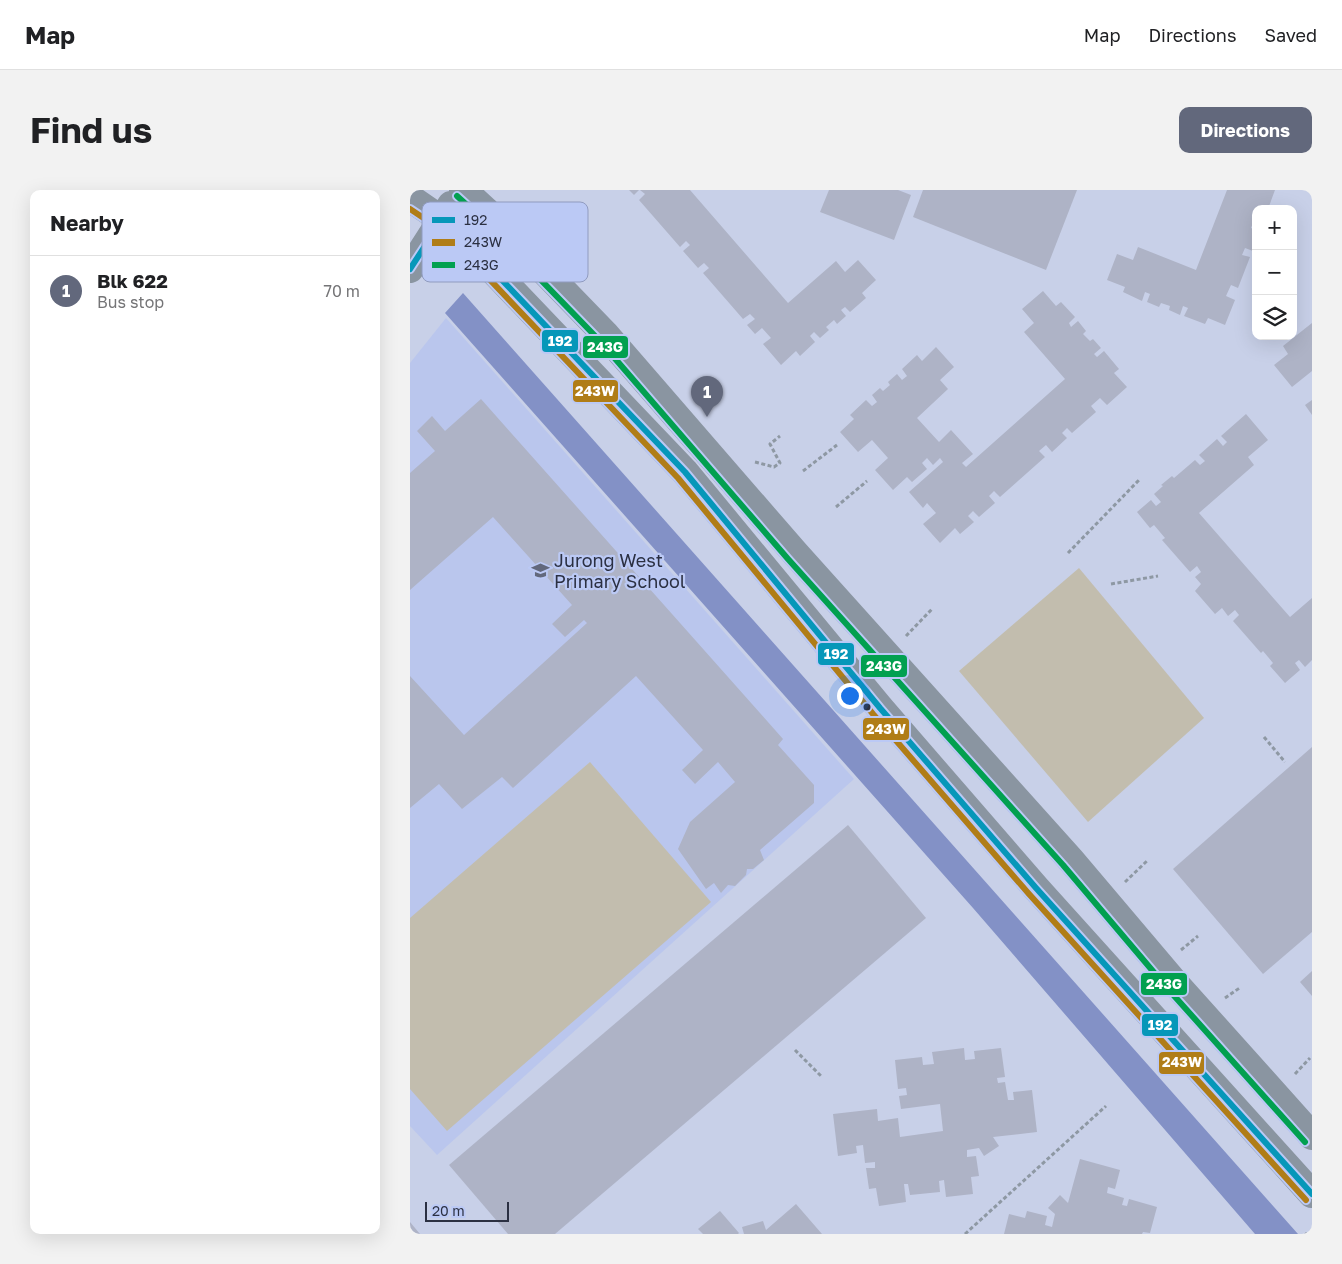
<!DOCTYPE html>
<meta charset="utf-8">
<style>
:root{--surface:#fff;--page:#f2f2f2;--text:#202124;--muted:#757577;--line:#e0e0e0;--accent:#62687c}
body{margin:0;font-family:"Golos Text",sans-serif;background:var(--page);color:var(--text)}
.controls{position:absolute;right:15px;top:15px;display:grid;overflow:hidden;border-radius:10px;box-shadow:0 5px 20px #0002}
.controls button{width:45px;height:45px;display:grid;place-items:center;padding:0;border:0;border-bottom:1px solid var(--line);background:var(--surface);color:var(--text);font:25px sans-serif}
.scale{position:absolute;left:15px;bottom:12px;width:84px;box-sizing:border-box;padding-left:5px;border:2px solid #2b3042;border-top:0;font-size:14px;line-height:18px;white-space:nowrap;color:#2b3042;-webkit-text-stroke:4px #bbc9f5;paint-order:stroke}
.you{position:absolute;left:439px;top:505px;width:18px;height:18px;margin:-12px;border:4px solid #fff;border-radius:50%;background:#1a73e8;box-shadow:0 0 0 8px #1a73e833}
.badge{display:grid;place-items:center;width:32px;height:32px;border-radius:50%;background:var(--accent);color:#fff;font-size:16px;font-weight:700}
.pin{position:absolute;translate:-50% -41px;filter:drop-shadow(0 1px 2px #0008)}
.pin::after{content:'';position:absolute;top:26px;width:18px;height:15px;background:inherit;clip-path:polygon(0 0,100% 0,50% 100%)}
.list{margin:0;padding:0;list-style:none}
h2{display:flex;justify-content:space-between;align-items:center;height:65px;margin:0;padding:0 20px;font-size:21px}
h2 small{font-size:16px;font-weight:400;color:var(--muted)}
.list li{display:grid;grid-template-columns:32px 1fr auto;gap:15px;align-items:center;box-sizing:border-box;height:70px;padding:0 20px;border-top:1px solid var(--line)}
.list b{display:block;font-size:19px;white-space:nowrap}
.list p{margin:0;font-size:16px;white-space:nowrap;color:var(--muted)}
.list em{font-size:16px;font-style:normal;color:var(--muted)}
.icon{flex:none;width:28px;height:28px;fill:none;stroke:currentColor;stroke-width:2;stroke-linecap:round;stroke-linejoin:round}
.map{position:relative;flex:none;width:902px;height:1044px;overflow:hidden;border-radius:10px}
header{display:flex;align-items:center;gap:30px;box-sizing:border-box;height:70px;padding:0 25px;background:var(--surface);border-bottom:1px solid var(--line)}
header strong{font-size:24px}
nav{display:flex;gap:28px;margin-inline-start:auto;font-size:18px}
.intro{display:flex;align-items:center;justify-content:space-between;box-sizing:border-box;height:120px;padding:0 30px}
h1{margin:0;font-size:35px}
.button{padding:12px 22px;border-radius:10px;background:var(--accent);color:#fff;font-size:18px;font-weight:700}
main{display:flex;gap:30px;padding:0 30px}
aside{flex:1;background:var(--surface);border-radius:10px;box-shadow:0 5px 20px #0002}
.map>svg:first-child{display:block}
</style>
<header>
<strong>Map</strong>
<nav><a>Map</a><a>Directions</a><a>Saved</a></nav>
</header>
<div class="intro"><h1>Find us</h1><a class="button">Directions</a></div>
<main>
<aside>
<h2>Nearby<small></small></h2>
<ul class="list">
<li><span class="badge">1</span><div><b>Blk 622</b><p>Bus stop</p></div><em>70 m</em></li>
</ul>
</aside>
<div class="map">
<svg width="902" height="1044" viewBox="0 0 902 1044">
<rect width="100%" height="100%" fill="#c8d0e8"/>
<!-- built -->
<path fill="#bac6ed" d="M 36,128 L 444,589 L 27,965 L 0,936 L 0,173 Z"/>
<!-- green -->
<g fill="#c2bdae">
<path d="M 669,378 L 794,528 L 678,632 L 549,481 Z"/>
<path d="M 180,572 L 301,712 L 37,941 L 0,899 L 0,728 Z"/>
</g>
<!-- water -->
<path fill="#8391c6" d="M 53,103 L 888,1044 L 845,1044 L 563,718 L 35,123 Z"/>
<!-- building -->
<g fill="#aeb3c6">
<path d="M 219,0 L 229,0 L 224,5 Z"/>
<path d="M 230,0 L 280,0 L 378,113 L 426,71 L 435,82 L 448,70 L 466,90 L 452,103 L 456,108 L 440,122 L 435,117 L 431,120 L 436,126 L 427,134 L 424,130 L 416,137 L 419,140 L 410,148 L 404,142 L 400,146 L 405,152 L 390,166 L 386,161 L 371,175 L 353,154 L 361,148 L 352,138 L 345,144 L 337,135 L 345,129 L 340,124 L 333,129 L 293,83 L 299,78 L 294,73 L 288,78 L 273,61 L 280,55 L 276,51 L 270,57 L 229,10 L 235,4 Z"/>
<path d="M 419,0 L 488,0 L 501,5 L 484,50 L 410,22 Z"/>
<path d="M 513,0 L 667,0 L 636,80 L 503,27 Z"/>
<path d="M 817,0 L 865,0 L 858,19 L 846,19 L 846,30 L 844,30 L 841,38 L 846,40 L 846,52 L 843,61 L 835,58 L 832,65 L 840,67 L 828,98 L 821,95 L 816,106 L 825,110 L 815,135 L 798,128 L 795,134 L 774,126 L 778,118 L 773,116 L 770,125 L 759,120 L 760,116 L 751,113 L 749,117 L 737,112 L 740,104 L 735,102 L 732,111 L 713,102 L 715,97 L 697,90 L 707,64 L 723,70 L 728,57 L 786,80 Z"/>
<path d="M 633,101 L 646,116 L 651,112 L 665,127 L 659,133 L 661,137 L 668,131 L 676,141 L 673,144 L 680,151 L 683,149 L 691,158 L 684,164 L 687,167 L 694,161 L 709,179 L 704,183 L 717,197 L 697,215 L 690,208 L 681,216 L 686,222 L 662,243 L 657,238 L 652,243 L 657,248 L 642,262 L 636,255 L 629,261 L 635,267 L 590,307 L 584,301 L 579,306 L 585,313 L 569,327 L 563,321 L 558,326 L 564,332 L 550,344 L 545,338 L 530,353 L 513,334 L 526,323 L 517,313 L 513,318 L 499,302 L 533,272 L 530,268 L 523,275 L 517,268 L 512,273 L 517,279 L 502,292 L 497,287 L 483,300 L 465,280 L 478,268 L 462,250 L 448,262 L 430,242 L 444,229 L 440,225 L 456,210 L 462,216 L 467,212 L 462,205 L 470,198 L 473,201 L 480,195 L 478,192 L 487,184 L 492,190 L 497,186 L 492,179 L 507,165 L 512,171 L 526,157 L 544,177 L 530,190 L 538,199 L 507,228 L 529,252 L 541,240 L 563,264 L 552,273 L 556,277 L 655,189 L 614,142 L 624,133 L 612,119 Z"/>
<path d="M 902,133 L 902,181 L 882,197 L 864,175 L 878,164 L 873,156 Z"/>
<path d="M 71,209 L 373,549 L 368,555 L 404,595 L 404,613 L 350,660 L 354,670 L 343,679 L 337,679 L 336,685 L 325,696 L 318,695 L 311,703 L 304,693 L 296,699 L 268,659 L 280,632 L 325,592 L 308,572 L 285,594 L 272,580 L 293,560 L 226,486 L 103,598 L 92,587 L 52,619 L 29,594 L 0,618 L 0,486 L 54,545 L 177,433 L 174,430 L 155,447 L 142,434 L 162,415 L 83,327 L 0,400 L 0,283 L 25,261 L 7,241 L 22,226 L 35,241 Z"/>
<path d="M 902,210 L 902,225 L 895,215 Z"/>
<path d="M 836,224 L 858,250 L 838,267 L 844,275 L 789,323 L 880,427 L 902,408 L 902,470 L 895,477 L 889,470 L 885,473 L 890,480 L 875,493 L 860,476 L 863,473 L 853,461 L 851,463 L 823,431 L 829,425 L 825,420 L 818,426 L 812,418 L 805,424 L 785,401 L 791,394 L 785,387 L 791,382 L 787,376 L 780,382 L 752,350 L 755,348 L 744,335 L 740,338 L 727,322 L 741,310 L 746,316 L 751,312 L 744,304 L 753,296 L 751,295 L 762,286 L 764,288 L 785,270 L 790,275 L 795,271 L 789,265 L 807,249 L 813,256 L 817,252 L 811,246 Z"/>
<path d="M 902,557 L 902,742 L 853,784 L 763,679 Z"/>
<path d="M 438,635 L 516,728 L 145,1044 L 98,1044 L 39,975 Z"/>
<path d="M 902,781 L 902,806 L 890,792 Z"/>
<path d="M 554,858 L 555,870 L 565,869 L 564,861 L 591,858 L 595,887 L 587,888 L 588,893 L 595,892 L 598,910 L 604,910 L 603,902 L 622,900 L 627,942 L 583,947 L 589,956 L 574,966 L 569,958 L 557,960 L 557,967 L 566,966 L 569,986 L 561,987 L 563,1004 L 536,1007 L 534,990 L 529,991 L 530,1002 L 500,1005 L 498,994 L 494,994 L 496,1012 L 469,1016 L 466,998 L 459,999 L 456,978 L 465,978 L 465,972 L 455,973 L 453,955 L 446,956 L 447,963 L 428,966 L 423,924 L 467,919 L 468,931 L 488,928 L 490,947 L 533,941 L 530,914 L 491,919 L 489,906 L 497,905 L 496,898 L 488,899 L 485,870 L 512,867 L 513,875 L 524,874 L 522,862 Z"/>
<path d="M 670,969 L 710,980 L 705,999 L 698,997 L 697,1003 L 714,1008 L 712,1015 L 717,1016 L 719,1009 L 747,1017 L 740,1043 L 733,1042 L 732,1044 L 594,1044 L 599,1024 L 615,1028 L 617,1021 L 637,1026 L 635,1035 L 642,1037 L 645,1024 L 638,1018 L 650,1005 L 658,1013 Z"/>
<path d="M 386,1014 L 412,1044 L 334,1044 L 332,1037 L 353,1031 L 356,1040 Z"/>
<path d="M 310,1021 L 329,1043 L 328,1044 L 293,1044 L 288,1039 Z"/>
<path d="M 0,1032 L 10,1044 L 0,1044 Z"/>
</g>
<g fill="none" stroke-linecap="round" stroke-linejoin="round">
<!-- path -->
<g stroke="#8e98a3" stroke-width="3" stroke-dasharray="4 2.5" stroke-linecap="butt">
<path d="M 345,272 L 364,277 L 370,273 L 360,254 L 370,246"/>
<path d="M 393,281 L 427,255"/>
<path d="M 426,317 L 457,291"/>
<path d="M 658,363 L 729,290"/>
<path d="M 701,394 L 748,386"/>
<path d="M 496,446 L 523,418"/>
<path d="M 854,547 L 875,572"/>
<path d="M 715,692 L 738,670"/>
<path d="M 771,760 L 788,746"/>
<path d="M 815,808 L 831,797"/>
<path d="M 385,860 L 412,887"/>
<path d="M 885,884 L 900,868"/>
<path d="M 895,1043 L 896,1044"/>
<path d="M 555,1044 L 696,916"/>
</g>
<!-- minor -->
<g stroke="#8a95a1" stroke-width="28">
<path d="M 53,0 L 75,20 L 195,144 L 385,363 L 660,669 L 765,793 L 902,946"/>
<path d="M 0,8 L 32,30 L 51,47 L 275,282 L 470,518 L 626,698 L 902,1004"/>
<path d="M 0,79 L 41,15"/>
</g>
<defs>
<path id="bus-1" d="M 0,79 L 32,30 L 51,47 L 275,282 L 470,518 L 626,698 L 902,1004"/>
<path id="bus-2" d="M 0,19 L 27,37 L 45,53 L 268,288 L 463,524 L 619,704 L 896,1010"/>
<path id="bus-3" d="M 47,6 L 69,26 L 189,150 L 378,369 L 653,675 L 758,799 L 895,952"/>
</defs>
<!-- bus-1 casing -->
<use href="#bus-1" stroke="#bbc9f5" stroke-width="10"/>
<!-- bus-2 casing -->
<use href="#bus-2" stroke="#bbc9f5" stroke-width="10"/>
<!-- bus-3 casing -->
<use href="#bus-3" stroke="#bbc9f5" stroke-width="10"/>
<!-- bus-1 -->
<use href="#bus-1" stroke="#0697b9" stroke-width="6"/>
<!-- bus-2 -->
<use href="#bus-2" stroke="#b07d17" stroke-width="6"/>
<!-- bus-3 -->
<use href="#bus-3" stroke="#02a050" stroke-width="6"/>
</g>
<!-- icons -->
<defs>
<symbol id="school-bare" viewBox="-9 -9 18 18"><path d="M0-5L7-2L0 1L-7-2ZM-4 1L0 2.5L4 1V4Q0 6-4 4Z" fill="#62687c" stroke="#bbc9f5" stroke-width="2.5" paint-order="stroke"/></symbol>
</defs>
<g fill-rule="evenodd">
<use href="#school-bare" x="118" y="368" width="25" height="25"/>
</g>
<!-- markers -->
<circle fill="#2b3042" stroke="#bbc9f5" stroke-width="2" cx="457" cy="517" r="4.5"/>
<g text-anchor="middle" stroke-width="4.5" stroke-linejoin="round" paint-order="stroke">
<!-- poi labels -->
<g font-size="18" fill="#2b3042" stroke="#bbc9f5" text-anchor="start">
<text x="144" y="377">Jurong West<tspan x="144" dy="21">Primary School</tspan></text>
</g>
</g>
<!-- legend -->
<rect x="12" y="12" width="166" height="80" rx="8" fill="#bbc9f5" stroke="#909bbf" stroke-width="1"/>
<rect x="22" y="27" width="23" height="6" fill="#0697b9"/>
<rect x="22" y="49" width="23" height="7" fill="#b07d17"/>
<rect x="22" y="72" width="23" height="6" fill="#02a050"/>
<g font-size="14" fill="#2b3042">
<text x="54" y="35">192</text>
<text x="54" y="57">243W</text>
<text x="54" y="80">243G</text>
</g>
<g stroke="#bbc9f5" stroke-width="2">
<rect x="131" y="139" width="38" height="24" rx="5" fill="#0697b9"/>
<rect x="172" y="145" width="47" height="24" rx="5" fill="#02a050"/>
<rect x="162" y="189" width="47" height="24" rx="5" fill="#b07d17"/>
<rect x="407" y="452" width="38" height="24" rx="5" fill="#0697b9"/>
<rect x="450" y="464" width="48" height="24" rx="5" fill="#02a050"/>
<rect x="452" y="527" width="48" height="24" rx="5" fill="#b07d17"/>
<rect x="730" y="782" width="48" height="24" rx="5" fill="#02a050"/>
<rect x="731" y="823" width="38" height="24" rx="5" fill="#0697b9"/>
<rect x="748" y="861" width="47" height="24" rx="5" fill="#b07d17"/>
</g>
<g font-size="14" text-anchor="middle" font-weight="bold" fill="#fff">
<text x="150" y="156">192</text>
<text x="195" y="162">243G</text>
<text x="185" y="206">243W</text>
<text x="426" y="469">192</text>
<text x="474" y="481">243G</text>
<text x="476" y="544">243W</text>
<text x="754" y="799">243G</text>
<text x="750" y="840">192</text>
<text x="772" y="877">243W</text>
</g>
</svg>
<div class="controls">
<button>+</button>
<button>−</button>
<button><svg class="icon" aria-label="layers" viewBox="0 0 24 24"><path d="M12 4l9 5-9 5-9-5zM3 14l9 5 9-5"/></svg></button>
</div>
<div class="scale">20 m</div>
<div class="you"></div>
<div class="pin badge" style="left:297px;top:227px">1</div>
</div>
</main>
